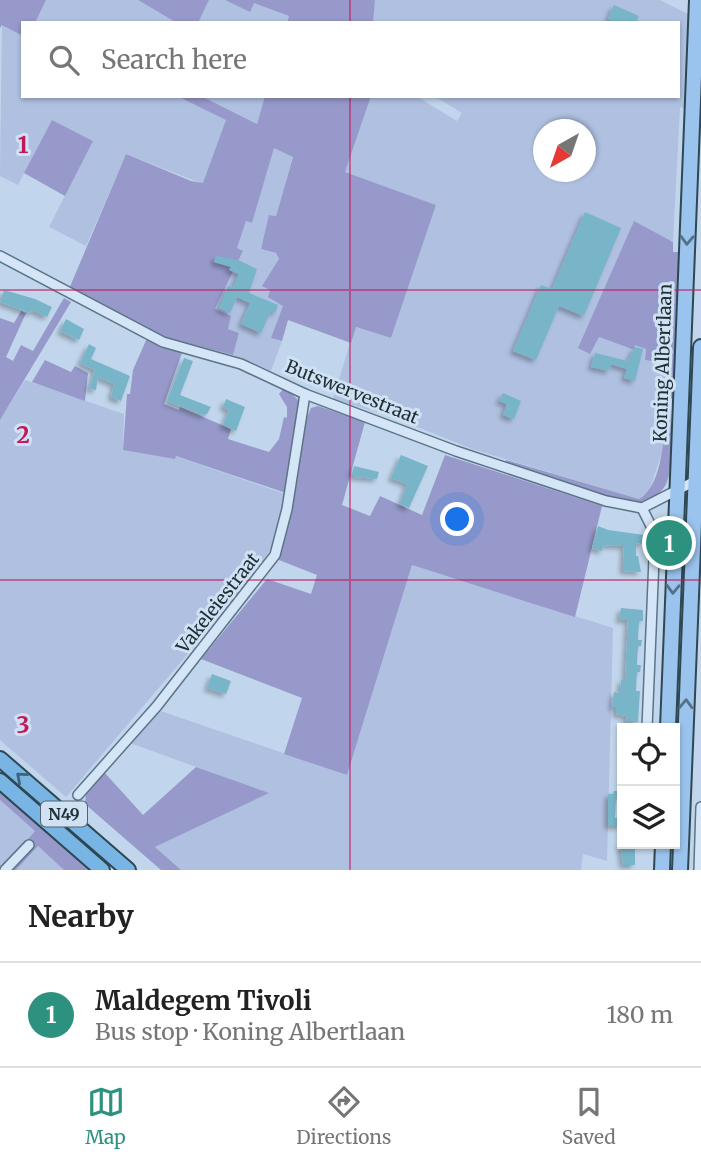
<!DOCTYPE html>
<meta charset="utf-8">
<style>
:root{--surface:#fff;--page:#f6f6f6;--text:#222;--muted:#767676;--line:#e0e0e0;--accent:#2c917e}
body{margin:0;font-family:Merriweather,serif;background:var(--page);color:var(--text)}
.controls{position:absolute;right:21px;bottom:21px;display:grid;overflow:hidden;border-radius:0px;box-shadow:0 2px 5px #0004}
.controls button{width:63px;height:63px;display:grid;place-items:center;padding:0;border:0;border-bottom:2px solid var(--line);background:var(--surface);color:var(--text);font:35px sans-serif}
.compass{position:absolute;left:533px;top:119px;width:63px;height:63px;border-radius:50%;background:var(--surface);box-shadow:0 2px 5px #0004;rotate:220deg}
.you{position:absolute;left:458px;top:520px;width:24px;height:24px;margin:-18px;border:5px solid #fff;border-radius:50%;background:#1a73e8;box-shadow:0 0 0 10px #1a73e833}
.badge{display:grid;place-items:center;width:46px;height:46px;border-radius:50%;background:var(--accent);color:#fff;font-size:23px;font-weight:700}
.pin{position:absolute;translate:-50% -50%;border:4px solid #fff;box-shadow:0 2px 7px #0006}
.list{margin:0;padding:0;list-style:none}
h2{display:flex;justify-content:space-between;align-items:center;height:91px;margin:0;padding:0 28px;font-size:30px}
h2 small{font-size:23px;font-weight:400;color:var(--muted)}
.list li{display:grid;grid-template-columns:46px 1fr auto;gap:21px;align-items:center;box-sizing:border-box;height:105px;padding:0 28px;border-top:2px solid var(--line)}
.list b{display:block;font-size:26px;white-space:nowrap}
.list p{margin:0;font-size:23px;white-space:nowrap;color:var(--muted)}
.list em{font-size:23px;font-style:normal;color:var(--muted)}
.icon{flex:none;width:38px;height:38px;fill:none;stroke:currentColor;stroke-width:2;stroke-linecap:round;stroke-linejoin:round}
.map{position:relative;flex:none;width:701px;height:870px;overflow:hidden}
.search{position:absolute;background:var(--surface);box-shadow:0 2px 5px #0004;left:21px;right:21px;top:21px;height:77px;display:flex;align-items:center;gap:18px;box-sizing:border-box;padding:0 24px;border-radius:0px;color:var(--muted);font-size:26px}
.sheet{height:196px;background:var(--surface)}
nav{display:flex;justify-content:space-around;align-items:center;box-sizing:border-box;height:98px;border-top:2px solid var(--line);background:var(--surface);font-size:19px;color:var(--muted)}
nav a{display:grid;justify-items:center;gap:4px}
nav .on{color:var(--accent)}
.map>svg:first-child{display:block}
</style>
<div class="map">
<svg width="701" height="870" viewBox="0 0 701 870">
<defs>
<filter id="shadow"><feDropShadow dx="-3.5" dy="3.5" stdDeviation="2" flood-color="#0004"/></filter>
</defs>
<rect width="100%" height="100%" fill="#c1d6ec"/>
<!-- farmland -->
<g fill="#afc0e1" fill-rule="evenodd">
<path d="M 46,0 L 138,0 L 177,23 L 35,23 Z"/>
<path d="M 209,0 L 225,0 L 250,12 L 253,2 L 289,16 L 287,23 L 198,23 Z"/>
<path d="M 375,0 L 660,0 L 688,14 L 685,109 L 680,107 L 673,242 L 633,222 L 599,337 L 633,350 L 635,344 L 646,349 L 645,360 L 670,364 L 670,405 L 666,405 L 662,452 L 649,491 L 639,499 L 472,449 L 390,416 L 333,399 L 355,327 L 391,338 L 436,205 L 345,172 L 371,96 L 416,96 L 457,121 L 462,113 L 434,96 L 678,96 L 678,23 L 373,23 ZM 544,130 L 586,130 L 586,172 L 544,172 Z"/>
<path d="M 2,24 L 23,36 L 23,96 L 177,96 L 227,120 L 203,184 L 126,154 L 86,246 L 49,227 L 93,141 L 52,120 L 18,185 L 0,176 Z"/>
<path d="M 201,96 L 265,96 L 257,124 Z"/>
<path d="M 274,148 L 293,156 L 276,216 L 270,215 L 261,249 L 276,253 L 279,259 L 270,290 L 284,306 L 271,338 L 282,341 L 271,371 L 233,355 L 239,333 L 228,329 L 215,310 L 243,251 L 237,248 L 246,220 L 252,223 Z"/>
<path d="M 25,380 L 124,414 L 123,450 L 175,456 L 285,494 L 274,543 L 254,576 L 66,797 L 0,740 L 0,420 Z"/>
<path d="M 412,565 L 613,628 L 607,861 L 583,854 L 581,870 L 181,870 L 155,847 L 268,793 L 130,743 L 158,710 L 347,775 Z"/>
<path d="M 0,800 L 35,831 L 0,869 Z"/>
<path d="M 38,846 L 64,870 L 16,870 Z"/>
</g>
<!-- green -->
<g fill="#9699c9">
<path d="M 0,0 L 46,0 L 35,23 L 23,23 L 23,36 L 2,25 L 0,28 Z"/>
<path d="M 138,0 L 209,0 L 198,23 L 177,23 Z"/>
<path d="M 225,0 L 375,0 L 373,23 L 287,23 L 289,16 L 254,3 L 250,12 Z"/>
<path d="M 177,96 L 201,96 L 257,124 L 265,96 L 371,96 L 345,172 L 436,205 L 391,338 L 356,327 L 351,343 L 288,320 L 282,341 L 271,338 L 283,306 L 268,297 L 270,290 L 262,286 L 279,259 L 276,253 L 261,249 L 269,215 L 276,216 L 293,157 L 274,148 L 252,223 L 246,221 L 237,248 L 243,251 L 215,309 L 231,316 L 228,329 L 239,333 L 233,355 L 164,337 L 69,289 L 126,154 L 191,181 L 203,183 L 226,120 Z"/>
<path d="M 52,120 L 93,141 L 65,196 L 24,173 Z"/>
<path d="M 634,221 L 673,242 L 673,252 L 679,252 L 674,399 L 670,398 L 670,364 L 645,360 L 646,349 L 635,345 L 634,350 L 599,337 L 590,354 L 578,348 Z"/>
<path d="M 64,298 L 71,302 L 0,420 L 0,318 L 14,323 L 21,311 L 26,313 L 6,357 L 13,361 L 21,345 L 33,351 Z"/>
<path d="M 147,338 L 182,353 L 164,404 L 179,410 L 180,407 L 231,429 L 228,439 L 269,452 L 279,439 L 284,417 L 287,418 L 287,407 L 279,394 L 285,387 L 299,401 L 292,452 L 311,408 L 318,406 L 365,422 L 342,505 L 370,516 L 380,496 L 422,515 L 445,455 L 602,506 L 575,617 L 412,565 L 347,775 L 284,754 L 302,698 L 201,659 L 267,579 L 311,594 L 317,575 L 279,560 L 292,495 L 176,456 L 175,459 L 123,450 L 127,394 L 130,394 L 133,370 Z"/>
<path d="M 45,360 L 71,372 L 75,366 L 88,373 L 85,401 L 32,382 Z"/>
<path d="M 666,405 L 670,405 C 670,425 675,469 665,486 C 660,494 649,503 639,503 C 606,505 538,475 505,463 L 506,460 L 639,499 C 664,485 664,431 666,405 Z"/>
<path d="M 196,767 L 269,793 L 155,847 L 181,870 L 161,870 L 85,804 L 86,793 L 104,772 L 143,815 Z"/>
<path d="M 0,792 L 89,870 L 64,870 L 38,846 L 16,870 L 10,870 L 34,844 L 28,839 L 35,831 L 0,800 Z"/>
</g>
<!-- building -->
<g fill="#79b5c9" filter="url(#shadow)">
<path d="M 614,5 L 639,16 L 636,23 L 616,23 L 608,19 Z"/>
<path d="M 585,212 L 621,228 L 584,316 L 559,306 L 536,360 L 513,351 L 541,285 L 552,289 Z"/>
<path d="M 216,256 L 238,260 L 257,269 L 249,293 L 278,305 L 275,313 L 271,311 L 261,333 L 241,324 L 250,303 L 237,297 L 230,313 L 219,308 L 228,286 L 233,287 L 239,274 L 229,270 L 231,267 L 214,262 Z"/>
<path d="M 4,290 L 35,299 L 52,307 L 47,317 L 32,310 L 30,313 L 0,302 Z"/>
<path d="M 66,319 L 84,329 L 79,340 L 60,331 Z"/>
<path d="M 89,344 L 96,348 L 91,359 L 130,376 L 121,401 L 111,397 L 114,384 L 98,377 L 96,390 L 89,389 L 95,370 L 80,363 Z"/>
<path d="M 635,347 L 643,349 L 635,381 L 624,378 L 627,369 L 611,364 L 609,371 L 591,367 L 595,353 L 628,361 Z"/>
<path d="M 184,358 L 193,361 L 180,395 L 211,407 L 207,414 L 203,415 L 167,401 Z"/>
<path d="M 503,393 L 521,401 L 514,419 L 503,415 L 507,404 L 499,401 Z"/>
<path d="M 226,399 L 245,407 L 236,431 L 223,425 L 229,410 L 223,407 Z"/>
<path d="M 401,455 L 428,466 L 409,508 L 400,504 L 407,484 L 391,478 Z"/>
<path d="M 354,466 L 379,472 L 377,479 L 355,477 L 352,474 Z"/>
<path d="M 598,526 L 608,530 L 644,535 L 643,544 L 636,543 L 636,556 L 638,556 L 641,572 L 623,571 L 624,546 L 604,545 L 602,551 L 592,548 Z"/>
<path d="M 621,608 L 643,610 L 643,621 L 639,621 L 638,640 L 642,640 L 641,646 L 638,646 L 637,665 L 641,665 L 640,672 L 637,672 L 636,691 L 640,691 L 638,722 L 626,722 L 627,716 L 616,714 L 616,707 L 612,707 L 614,692 L 620,693 L 621,680 L 625,680 L 628,620 L 619,620 Z"/>
<path d="M 212,674 L 231,681 L 226,694 L 207,688 Z"/>
<path d="M 614,791 L 622,791 L 622,797 L 616,797 L 615,818 L 622,818 L 622,826 L 608,826 L 608,794 L 613,794 Z"/>
<path d="M 620,844 L 635,844 L 635,865 L 623,865 Z"/>
</g>
<g fill="none" stroke-linecap="round" stroke-linejoin="round">
<defs>
<g id="minor">
<path d="M 0,256 L 163,342 L 241,364 L 305,394 L 456,451 L 606,501 L 642,508 L 697,480"/>
<path d="M 642,508 L 655,534 L 647,728"/>
<path d="M 78,795 L 157,706 L 275,555 L 287,509 L 305,394"/>
<path d="M 5,870 L 29,845"/>
<path d="M 699,870 L 701,807"/>
</g>
<g id="primary">
<path d="M 668,728 L 697,0"/>
<path d="M 662,870 L 663,844"/>
<path d="M 680,870 L 701,347"/>
</g>
<g id="trunk">
<path d="M 0,759 L 128,870"/>
<path d="M 0,781 L 102,870"/>
</g>
</defs>
<!-- minor casing -->
<use href="#minor" stroke="#5a7585" stroke-width="12"/>
<!-- primary casing -->
<use href="#primary" stroke="#2e4852" stroke-width="18"/>
<!-- trunk casing -->
<use href="#trunk" stroke="#2e4852" stroke-width="18"/>
<!-- minor -->
<use href="#minor" stroke="#d4e5f7" stroke-width="9"/>
<!-- primary -->
<use href="#primary" stroke="#9ac3ee" stroke-width="14"/>
<!-- trunk -->
<use href="#trunk" stroke="#78b4e4" stroke-width="14"/>
</g>
<!-- one-way arrows -->
<defs><path id="oneway-chevron" d="M-2-3.5L2.5 0L-2 3.5" fill="none" stroke-width="1.6" stroke-linecap="round" stroke-linejoin="round" transform="scale(1.75)"/></defs>
<g stroke="#557188">
<use href="#oneway-chevron" transform="translate(687 240) rotate(92)"/>
<use href="#oneway-chevron" transform="translate(673 589) rotate(92)"/>
<use href="#oneway-chevron" transform="translate(686 704) rotate(-88)"/>
</g>
<use stroke="#41647b" href="#oneway-chevron" transform="translate(21 777) rotate(-139)"/>
<!-- grid -->
<path fill="none" stroke="#c2185b" stroke-width="2" stroke-opacity="0.55" d="M 350,0 L 350,23M 350,96 L 350,870M 0,290 L 701,290M 0,580 L 701,580"/>
<g text-anchor="middle" stroke-width="6" stroke-linejoin="round" paint-order="stroke">
<!-- shield labels -->
<rect fill="#d0e1f4" stroke="#53646e" stroke-width="2" x="41" y="801.5" width="46" height="25" rx="5"/>
<g font-size="16" font-weight="bold" fill="#1d2e35">
<text x="64" y="820">N49</text>
</g>
<!-- street labels -->
<g font-size="18" fill="#1d2e35" stroke="#d0e1f4">
<text transform="translate(663 363) rotate(-88)" y="6">Koning Albertlaan</text>
<text transform="translate(352 392) rotate(22)" y="6">Butswervestraat</text>
<text transform="translate(218 603) rotate(-52)" y="6">Vakeleiestraat</text>
</g>
</g>
<g font-size="23" text-anchor="middle" font-weight="bold" fill="#c2185b" stroke="#d0e1f4" stroke-width="6" stroke-linejoin="round" paint-order="stroke">
<text x="23" y="153">1</text>
<text x="23" y="443">2</text>
<text x="23" y="733">3</text>
</g>
</svg>
<div class="controls">
<button><svg class="icon" aria-label="locate" viewBox="0 0 24 24"><circle cx="12" cy="12" r="6"/><path d="M12 2v4M12 18v4M2 12h4M18 12h4"/></svg></button>
<button><svg class="icon" aria-label="layers" viewBox="0 0 24 24"><path d="M12 4l9 5-9 5-9-5zM3 14l9 5 9-5"/></svg></button>
</div>
<svg class="compass" viewBox="-18 -18 36 36"><path d="M0-13l5 13h-10z" fill="#e53935"/><path d="M0 13l5-13h-10z" fill="#767676"/></svg>
<div class="you"></div>
<div class="pin badge" style="left:669px;top:543px">1</div>
<div class="search"><svg class="icon" aria-label="search" viewBox="0 0 24 24"><circle cx="10" cy="10" r="6"/><path d="M15 15l6 6"/></svg>Search here</div>
</div>
<section class="sheet">
<h2>Nearby<small></small></h2>
<ul class="list">
<li><span class="badge">1</span><div><b>Maldegem Tivoli</b><p>Bus stop · Koning Albertlaan</p></div><em>180 m</em></li>
</ul>
</section>
<nav>
<a class="on"><svg class="icon" aria-label="map" viewBox="0 0 24 24"><path d="M3 6l6-2 6 2 6-2v14l-6 2-6-2-6 2zM9 4v14M15 6v14"/></svg>Map</a>
<a><svg class="icon" aria-label="directions" viewBox="0 0 24 24"><path d="M12 3l9 9-9 9-9-9zM9 14v-3h6M13 9l2 2-2 2"/></svg>Directions</a>
<a><svg class="icon" aria-label="saved" viewBox="0 0 24 24"><path d="M7 4h10v16l-5-4-5 4z"/></svg>Saved</a>
</nav>
